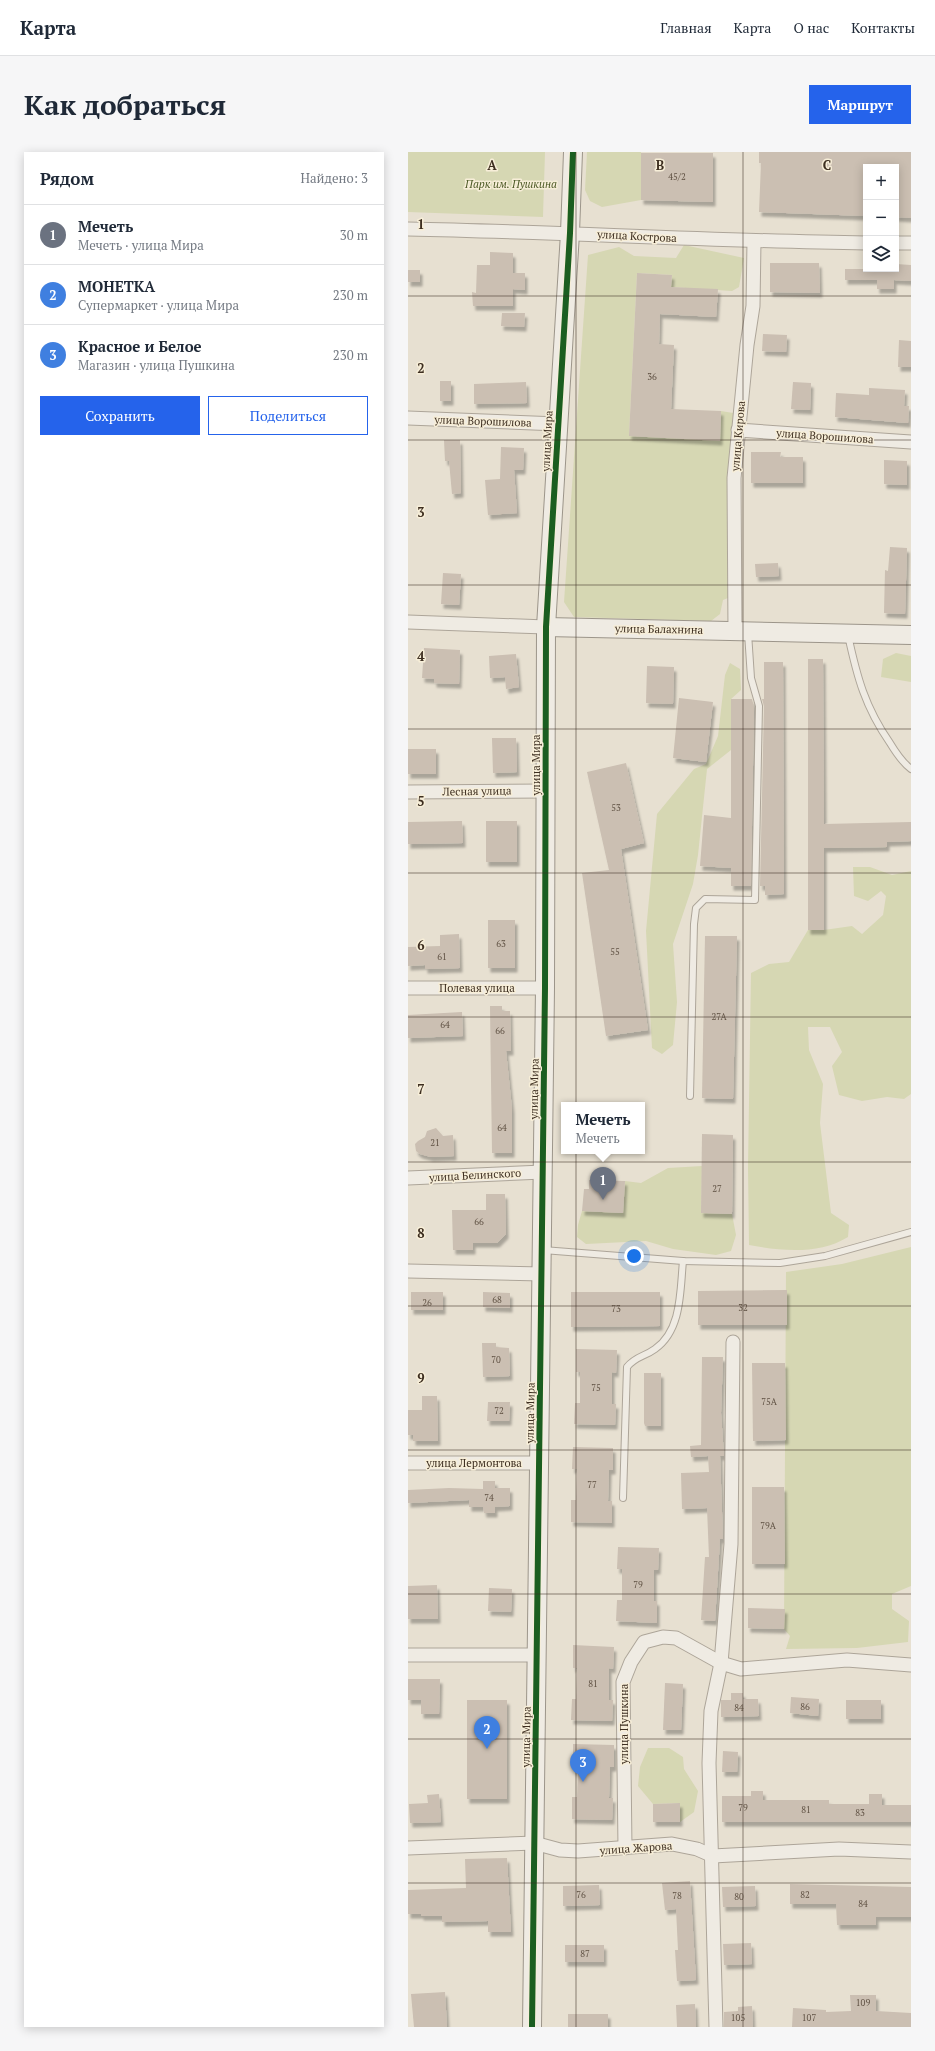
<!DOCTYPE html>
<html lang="ru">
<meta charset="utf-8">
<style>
:root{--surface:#fff;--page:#f6f6f7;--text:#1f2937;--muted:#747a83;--line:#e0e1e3;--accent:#2563eb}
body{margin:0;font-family:"PT Serif",serif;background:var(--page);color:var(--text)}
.controls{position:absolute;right:12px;top:12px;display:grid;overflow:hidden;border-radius:0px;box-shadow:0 2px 10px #0003}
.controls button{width:36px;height:36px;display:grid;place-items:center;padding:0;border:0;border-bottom:1px solid var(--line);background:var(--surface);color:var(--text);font:20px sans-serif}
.you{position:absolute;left:226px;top:1104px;width:14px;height:14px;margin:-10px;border:3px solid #fff;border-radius:50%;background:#1a73e8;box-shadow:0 0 0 6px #1a73e833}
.badge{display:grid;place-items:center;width:26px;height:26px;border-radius:50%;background:var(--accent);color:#fff;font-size:13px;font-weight:700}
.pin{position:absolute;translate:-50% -33px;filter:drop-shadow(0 1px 2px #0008)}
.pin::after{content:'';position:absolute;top:21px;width:14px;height:12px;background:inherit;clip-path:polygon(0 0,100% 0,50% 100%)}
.popup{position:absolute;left:153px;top:950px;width:84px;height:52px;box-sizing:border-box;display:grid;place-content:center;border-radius:0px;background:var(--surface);filter:drop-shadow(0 1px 3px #0005);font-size:13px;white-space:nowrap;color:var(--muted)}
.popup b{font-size:15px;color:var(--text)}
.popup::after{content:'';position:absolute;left:50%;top:100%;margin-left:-8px;border:8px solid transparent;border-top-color:var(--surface)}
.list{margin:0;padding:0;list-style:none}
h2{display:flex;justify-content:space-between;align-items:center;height:52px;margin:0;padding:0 16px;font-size:17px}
h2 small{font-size:13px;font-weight:400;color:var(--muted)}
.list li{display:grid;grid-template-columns:26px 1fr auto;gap:12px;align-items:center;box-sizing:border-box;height:60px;padding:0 16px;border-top:1px solid var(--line)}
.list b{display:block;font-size:15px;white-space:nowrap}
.list p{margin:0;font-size:13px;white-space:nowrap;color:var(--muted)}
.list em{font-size:13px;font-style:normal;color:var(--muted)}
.actions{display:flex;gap:8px;padding:12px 16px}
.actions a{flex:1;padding:9px 0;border:1px solid var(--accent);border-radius:0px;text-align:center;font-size:14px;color:var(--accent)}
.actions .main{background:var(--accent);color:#fff}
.icon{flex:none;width:22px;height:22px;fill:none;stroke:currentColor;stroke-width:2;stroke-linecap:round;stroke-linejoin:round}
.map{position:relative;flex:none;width:503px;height:1875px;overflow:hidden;border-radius:0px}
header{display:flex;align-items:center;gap:24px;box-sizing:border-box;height:56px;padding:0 20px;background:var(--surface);border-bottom:1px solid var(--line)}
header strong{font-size:19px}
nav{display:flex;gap:22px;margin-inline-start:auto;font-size:14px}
.intro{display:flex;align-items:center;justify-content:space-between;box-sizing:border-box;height:96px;padding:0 24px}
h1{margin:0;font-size:28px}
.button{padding:10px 18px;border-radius:0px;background:var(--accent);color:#fff;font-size:14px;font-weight:700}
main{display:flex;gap:24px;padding:0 24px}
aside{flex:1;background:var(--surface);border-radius:0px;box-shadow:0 2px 10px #0003}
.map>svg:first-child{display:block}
</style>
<header>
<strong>Карта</strong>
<nav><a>Главная</a><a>Карта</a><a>О нас</a><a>Контакты</a></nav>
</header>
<div class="intro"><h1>Как добраться</h1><a class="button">Маршрут</a></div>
<main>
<aside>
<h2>Рядом<small>Найдено: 3</small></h2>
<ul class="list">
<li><span class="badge" style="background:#6b7280">1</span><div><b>Мечеть</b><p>Мечеть · улица Мира</p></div><em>30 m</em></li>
<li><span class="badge" style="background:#3f7fe0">2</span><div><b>МОНЕТКА</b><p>Супермаркет · улица Мира</p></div><em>230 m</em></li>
<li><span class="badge" style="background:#3f7fe0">3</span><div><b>Красное и Белое</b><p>Магазин · улица Пушкина</p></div><em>230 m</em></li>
</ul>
<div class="actions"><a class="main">Сохранить</a><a>Поделиться</a></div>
</aside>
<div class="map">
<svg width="503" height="1875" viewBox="0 0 503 1875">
<defs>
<filter id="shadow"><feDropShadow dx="2.5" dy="4.5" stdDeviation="1" flood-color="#0004"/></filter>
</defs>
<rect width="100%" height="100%" fill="#e7e0d1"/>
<!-- green -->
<g fill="#d6d7b3">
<path d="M 0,0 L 137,0 L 135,65 L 0,60 Z"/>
<path d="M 179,0 L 233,0 L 233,48 L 194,55 L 182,49 L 177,38 Z"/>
<path d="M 276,93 L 336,106 L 331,135 L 324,139 L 263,135 L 264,123 L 229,121 L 221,284 L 312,288 L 313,259 L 325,261 L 320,326 L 320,446 L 315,448 L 312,462 L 303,469 L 166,465 L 156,450 L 180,103 L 211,95 L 226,104 L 268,106 Z"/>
<path d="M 488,501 L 503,504 L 503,530 L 473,525 L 475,507 Z"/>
<path d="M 322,511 L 332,517 L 333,538 L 323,547 L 323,598 L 299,617 L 290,703 L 285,732 L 265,792 L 269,850 L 265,893 L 254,902 L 244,896 L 238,779 L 249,662 L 286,617 L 298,612 L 310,584 L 317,523 Z"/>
<path d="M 445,715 L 462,715 L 484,723 L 503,719 L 503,942 L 496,947 L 479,945 L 454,949 L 431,943 L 424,914 L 434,900 L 422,875 L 400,875 L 401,898 L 415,932 L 412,971 L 423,1061 L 441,1073 L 440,1085 C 411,1103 373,1099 341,1093 L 340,1016 L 343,821 L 361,812 L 381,810 L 400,778 L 416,778 L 444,774 L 454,782 L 475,763 L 478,744 L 473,739 L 460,749 L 446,744 Z"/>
<path d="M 294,1014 L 293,1061 L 324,1062 L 328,1083 L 323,1099 L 308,1103 L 265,1097 L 238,1089 L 178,1092 L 169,1085 L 170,1073 L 174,1059 L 215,1061 L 217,1029 L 233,1031 L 260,1016 Z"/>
<path d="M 503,1095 L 503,1434 L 484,1442 L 484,1457 L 501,1469 L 500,1490 L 449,1496 L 378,1497 L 382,1484 L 376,1477 L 378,1120 L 434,1112 Z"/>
<path d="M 240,1596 L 261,1596 L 275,1605 L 276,1617 L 290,1639 L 286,1660 L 272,1670 L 272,1651 L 245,1652 L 230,1634 L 232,1615 Z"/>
</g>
<!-- building -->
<g fill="#cbbfb2" filter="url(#shadow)">
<path d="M 351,0 L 503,0 L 503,66 L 488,65 L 488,15 L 458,15 L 458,64 L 351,60 L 353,11 L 351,11 Z"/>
<path d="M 233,1 L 305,1 L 305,50 L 233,48 Z"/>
<path d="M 82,100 L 105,101 L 105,121 L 117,121 L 117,138 L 105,137 L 105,154 L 65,154 L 64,140 L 68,141 L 69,113 L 82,113 Z"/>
<path d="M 362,111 L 411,111 L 412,141 L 362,140 Z"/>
<path d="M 488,112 L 503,113 L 503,129 L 486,128 L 486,137 L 469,137 L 469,128 L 437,128 L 437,117 L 488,117 Z"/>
<rect x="0" y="118" width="12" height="12"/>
<path d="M 229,121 L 264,123 L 263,135 L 310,137 L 308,165 L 252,162 L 251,192 L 266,193 L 263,257 L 313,259 L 312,289 L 221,284 Z"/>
<path d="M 94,161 L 117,161 L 116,175 L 93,174 Z"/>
<path d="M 355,182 L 379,183 L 378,200 L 354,199 Z"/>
<path d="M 491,188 L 503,189 L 503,215 L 490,215 Z"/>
<rect x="32" y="229" width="11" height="20"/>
<path d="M 118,230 L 119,251 L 66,252 L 66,232 Z"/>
<path d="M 385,230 L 403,231 L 402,258 L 383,257 Z"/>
<path d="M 461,236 L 497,238 L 496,254 L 501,254 L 500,271 L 427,265 L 428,241 L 461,243 Z"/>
<path d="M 36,288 L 52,288 L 53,341 L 44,342 L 41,309 L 37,309 Z"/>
<path d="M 93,295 L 116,296 L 115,318 L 106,318 L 109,361 L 80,363 L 77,328 L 92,327 Z"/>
<path d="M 343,300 L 373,300 L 372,305 L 395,305 L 395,331 L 343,331 Z"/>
<path d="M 476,308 L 499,309 L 499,333 L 476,332 Z"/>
<path d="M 482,395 L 499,396 L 497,462 L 476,461 L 477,418 L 480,419 Z"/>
<path d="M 370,411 L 371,424 L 348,425 L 347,412 Z"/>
<path d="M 35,421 L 53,422 L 51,453 L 33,452 Z"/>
<path d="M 16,496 L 52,498 L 51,532 L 26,531 L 26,527 L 14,526 Z"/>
<path d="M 108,502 L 111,535 L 98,537 L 97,525 L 82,526 L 81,504 Z"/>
<path d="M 400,507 L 415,507 L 416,672 L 503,670 L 503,689 L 479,690 L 479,695 L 416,696 L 416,778 L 400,778 Z"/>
<path d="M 356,510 L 375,510 L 376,742 L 357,743 L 357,734 L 352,734 L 356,554 L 354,547 L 356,547 Z"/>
<path d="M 239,514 L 266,515 L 265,552 L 238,551 Z"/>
<path d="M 271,546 L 305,550 L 298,610 L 265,606 Z"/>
<path d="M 323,547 L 344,547 L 346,555 L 343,734 L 323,734 L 323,716 L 292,714 L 296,663 L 323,666 Z"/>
<path d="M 84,586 L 108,586 L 109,620 L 85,621 Z"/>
<rect x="0" y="597" width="28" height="25"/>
<path d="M 218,611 L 236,691 L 213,697 L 240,878 L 198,884 L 174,721 L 201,718 L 179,620 Z"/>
<path d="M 54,669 L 55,691 L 0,692 L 0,670 Z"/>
<rect x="78" y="669" width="31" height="41"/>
<rect x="80" y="768" width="27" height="48"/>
<path d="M 51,782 L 52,816 L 17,817 L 17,813 L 0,814 L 0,795 L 32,794 L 32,783 Z"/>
<path d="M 297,784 L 329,784 L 325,947 L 294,946 Z"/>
<path d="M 82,854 L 94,854 L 94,859 L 102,859 L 103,899 L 98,899 L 104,957 L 104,1001 L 84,1001 Z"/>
<path d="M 54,860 L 55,884 L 0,886 L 0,863 Z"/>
<path d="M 28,976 L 35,984 L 45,983 L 46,1004 L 23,1005 L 12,1002 L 8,999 L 7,992 L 10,989 L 17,985 L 19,979 Z"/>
<path d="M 294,982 L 325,983 L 324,1062 L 293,1061 Z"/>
<path d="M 181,1028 L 217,1029 L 215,1061 L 174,1059 L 176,1037 L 181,1037 Z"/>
<path d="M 78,1042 L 97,1042 L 98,1082 L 89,1091 L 65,1091 L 65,1098 L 45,1098 L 44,1058 L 78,1058 Z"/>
<path d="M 379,1138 L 379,1173 L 290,1173 L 290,1139 Z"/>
<rect x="3" y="1140" width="32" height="18"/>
<path d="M 75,1140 L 102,1141 L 102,1156 L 75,1155 Z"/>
<path d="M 163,1140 L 252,1140 L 252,1174 L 163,1175 Z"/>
<path d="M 74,1191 L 88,1191 L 88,1195 L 101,1196 L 102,1224 L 75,1225 Z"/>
<path d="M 168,1197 L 209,1198 L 208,1221 L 204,1220 L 204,1252 L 208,1252 L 207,1273 L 166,1272 L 167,1251 L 172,1251 L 172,1220 L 168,1220 Z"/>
<path d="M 294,1205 L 315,1205 L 313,1261 L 316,1304 L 312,1304 L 315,1387 L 312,1387 L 307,1469 L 293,1468 L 297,1405 L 301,1405 L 299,1356 L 274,1357 L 273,1321 L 301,1320 L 300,1304 L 283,1305 L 282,1294 L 293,1293 Z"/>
<path d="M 344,1211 L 377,1211 L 378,1288 L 345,1289 Z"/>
<path d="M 236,1221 L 253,1221 L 253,1274 L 237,1274 L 236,1271 Z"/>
<path d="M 14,1244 L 29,1244 L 30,1289 L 5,1289 L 5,1283 L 0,1283 L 0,1258 L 14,1258 Z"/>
<path d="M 80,1250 L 102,1250 L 101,1269 L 79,1269 Z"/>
<path d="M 165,1295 L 205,1296 L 205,1318 L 201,1318 L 200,1349 L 204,1349 L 204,1371 L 163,1370 L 163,1348 L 168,1348 L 169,1317 L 164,1317 Z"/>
<path d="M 75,1329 L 87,1329 L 87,1336 L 102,1336 L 102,1354 L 87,1355 L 87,1361 L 76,1361 L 75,1355 L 61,1355 L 61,1348 L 0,1351 L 0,1338 L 41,1336 L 75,1337 Z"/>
<path d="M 344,1335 L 376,1335 L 377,1412 L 344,1412 Z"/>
<path d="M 210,1395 L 251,1396 L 250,1418 L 246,1418 L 246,1449 L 249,1449 L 249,1471 L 208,1469 L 209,1448 L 214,1448 L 214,1417 L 209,1417 Z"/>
<path d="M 29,1433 L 30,1467 L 0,1467 L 0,1434 Z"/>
<path d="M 81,1436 L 104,1437 L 103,1460 L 80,1459 Z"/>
<path d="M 340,1456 L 377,1457 L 376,1477 L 340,1476 Z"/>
<path d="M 165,1493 L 206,1495 L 205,1517 L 201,1516 L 201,1548 L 205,1548 L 204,1569 L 163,1568 L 164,1547 L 168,1547 L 169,1516 L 165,1516 Z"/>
<path d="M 0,1527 L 32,1527 L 31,1562 L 13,1562 L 13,1548 L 0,1548 Z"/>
<path d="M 257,1531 L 275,1532 L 273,1578 L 255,1578 Z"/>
<path d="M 323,1541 L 335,1541 L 335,1547 L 350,1547 L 351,1564 L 313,1565 L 313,1548 L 323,1548 Z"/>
<path d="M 383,1545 L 411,1547 L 410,1564 L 382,1561 Z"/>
<rect x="59" y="1548" width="40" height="99"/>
<rect x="438" y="1548" width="35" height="19"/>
<path d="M 165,1592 L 206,1593 L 206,1615 L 202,1615 L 201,1646 L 205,1646 L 204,1668 L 164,1667 L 164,1645 L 169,1645 L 170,1614 L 165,1614 Z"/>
<path d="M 315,1599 L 330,1600 L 329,1620 L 314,1620 Z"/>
<path d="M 343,1639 L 355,1639 L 355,1648 L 421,1648 L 421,1652 L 461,1652 L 461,1642 L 474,1642 L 474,1653 L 503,1653 L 503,1670 L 314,1670 L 314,1644 L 343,1644 Z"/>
<path d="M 31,1642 L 33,1670 L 2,1671 L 1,1652 L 20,1651 L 19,1643 Z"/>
<path d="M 272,1651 L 272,1670 L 245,1670 L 245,1652 Z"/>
<path d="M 99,1706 L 103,1780 L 80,1780 L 80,1769 L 34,1770 L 34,1764 L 13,1764 L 13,1762 L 0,1762 L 0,1738 L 58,1736 L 57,1707 Z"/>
<path d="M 282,1729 L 288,1828 L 269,1829 L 267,1798 L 270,1798 L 268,1757 L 257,1758 L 254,1731 Z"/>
<path d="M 382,1732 L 503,1735 L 503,1765 L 468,1765 L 468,1773 L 429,1773 L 428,1752 L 382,1752 Z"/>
<path d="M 191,1733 L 192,1753 L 155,1754 L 155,1734 Z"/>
<path d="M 347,1734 L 348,1754 L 315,1755 L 314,1735 Z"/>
<path d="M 343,1791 L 344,1812 L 316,1813 L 315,1792 Z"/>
<rect x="157" y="1793" width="39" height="17"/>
<path d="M 37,1840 L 39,1875 L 6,1875 L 3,1842 Z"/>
<path d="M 442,1843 L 468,1843 L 468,1859 L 503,1861 L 503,1875 L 384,1875 L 385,1856 L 418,1858 L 418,1860 L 443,1859 Z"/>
<path d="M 287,1852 L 288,1875 L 269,1875 L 268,1853 Z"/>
<path d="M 344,1854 L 345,1875 L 316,1875 L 316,1860 L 330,1859 L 330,1855 Z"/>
<rect x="160" y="1862" width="40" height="13"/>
</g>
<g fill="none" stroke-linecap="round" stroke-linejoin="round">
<defs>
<g id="lane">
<path d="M 440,483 C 449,525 457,555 482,591 C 488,601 494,610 503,617"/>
<path d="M 282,944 L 286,772 L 288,756 L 297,747 L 347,748 L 351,554 L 343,526 L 340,481"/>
<path d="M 135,1098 L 275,1109 L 372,1111 L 417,1104 L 503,1080"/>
<path d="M 215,1346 L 219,1215 C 228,1204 236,1205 247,1197 C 274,1178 272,1139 275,1109"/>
</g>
<g id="street">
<path d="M 0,77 C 153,80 305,89 458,91"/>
<path d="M 488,91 L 503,91"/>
<path d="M 0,266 L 150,272"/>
<path d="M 330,278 L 503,290"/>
<path d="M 0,470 L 138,475"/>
<path d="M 327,479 L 326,326 L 339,193 L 345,154 L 346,89"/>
<path d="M 0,640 L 138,639"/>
<path d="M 0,836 L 137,836"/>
<path d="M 0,1026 L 135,1020"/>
<path d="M 0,1119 L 134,1122"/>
<path d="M 0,1311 L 131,1311"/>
<path d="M 0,1503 L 129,1503"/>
<path d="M 0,1696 L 126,1691 L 152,1698 L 170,1699 L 264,1692 L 289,1697 L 305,1704 L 431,1697 L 503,1700"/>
<path d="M 217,1696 L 215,1530 L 223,1510 L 236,1490 L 255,1485 L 268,1486 L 313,1511 L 333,1517 L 439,1508 L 503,1513"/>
<path d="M 308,1875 L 301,1611 L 303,1559 L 313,1511 L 323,1392 L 325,1190"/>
</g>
<g id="secondary">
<path d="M 138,475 L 503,483"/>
<path d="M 124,1875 L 137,836 L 138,475 L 162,81 L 165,0"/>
</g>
</defs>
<!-- lane casing -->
<use href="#lane" stroke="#ada599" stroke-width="8"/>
<!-- street casing -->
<use href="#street" stroke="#ada599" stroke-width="15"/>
<!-- secondary casing -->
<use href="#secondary" stroke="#9c958a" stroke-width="20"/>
<!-- lane -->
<use href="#lane" stroke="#efebe3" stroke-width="6"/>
<!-- street -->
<use href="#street" stroke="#efebe3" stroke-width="13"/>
<!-- secondary -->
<use href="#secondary" stroke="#efebe3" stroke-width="18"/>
<defs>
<path id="cycleway" d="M 124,1875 L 137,836 L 138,475 L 162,81 L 165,0"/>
</defs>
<!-- cycleway casing -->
<use href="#cycleway" stroke="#f7eed8" stroke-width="8"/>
<!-- cycleway -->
<use href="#cycleway" stroke="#1b5e20" stroke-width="6"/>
</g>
<!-- grid -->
<path fill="none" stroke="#3d2e20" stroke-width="1" stroke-opacity="0.55" d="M 168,0 L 168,1875M 335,0 L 335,1875M 0,144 L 503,144M 0,288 L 503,288M 0,433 L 503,433M 0,577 L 503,577M 0,721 L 503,721M 0,865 L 503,865M 0,1010 L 503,1010M 0,1154 L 503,1154M 0,1298 L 503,1298M 0,1442 L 503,1442M 0,1587 L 503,1587M 0,1731 L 503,1731"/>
<g text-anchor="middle" stroke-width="3" stroke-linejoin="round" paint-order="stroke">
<!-- number labels -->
<g font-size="9" fill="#605244">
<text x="269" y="28">45/2</text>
<text x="244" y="228">36</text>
<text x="208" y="659">53</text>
<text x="93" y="795">63</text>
<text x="207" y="803">55</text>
<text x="34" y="808">61</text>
<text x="311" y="868">27А</text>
<text x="37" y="876">64</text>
<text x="92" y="882">66</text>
<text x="94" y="979">64</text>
<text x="27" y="994">21</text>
<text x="309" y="1040">27</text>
<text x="71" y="1073">66</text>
<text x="89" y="1151">68</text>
<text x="19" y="1154">26</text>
<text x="335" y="1159">32</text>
<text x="208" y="1160">73</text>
<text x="88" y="1211">70</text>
<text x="188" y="1239">75</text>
<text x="361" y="1253">75А</text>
<text x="91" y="1262">72</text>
<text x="184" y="1336">77</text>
<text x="81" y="1349">74</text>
<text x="360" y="1377">79А</text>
<text x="230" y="1436">79</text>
<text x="185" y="1535">81</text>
<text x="397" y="1558">86</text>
<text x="331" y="1559">84</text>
<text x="335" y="1659">79</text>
<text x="398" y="1661">81</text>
<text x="452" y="1664">83</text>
<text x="173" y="1746">76</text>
<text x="397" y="1746">82</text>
<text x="269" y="1747">78</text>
<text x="331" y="1748">80</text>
<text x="455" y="1755">84</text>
<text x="177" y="1805">87</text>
<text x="455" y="1854">109</text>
<text x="330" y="1869">105</text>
<text x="401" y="1869">107</text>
</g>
<!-- park labels -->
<g font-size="11" font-style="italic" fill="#4d5a26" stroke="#f7eed8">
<text x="103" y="36">Парк им. Пушкина</text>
</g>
<!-- street labels -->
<g font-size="11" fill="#3d2e20" stroke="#f7eed8">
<text transform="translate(229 84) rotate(3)" y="4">улица Кострова</text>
<text transform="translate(75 269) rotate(2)" y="4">улица Ворошилова</text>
<text transform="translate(330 284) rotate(-85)" y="4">улица Кирова</text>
<text transform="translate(417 284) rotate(4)" y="4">улица Ворошилова</text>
<text transform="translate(139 289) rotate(-87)" y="4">улица Мира</text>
<text transform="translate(251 477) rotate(1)" y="4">улица Балахнина</text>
<text transform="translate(128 613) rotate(-90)" y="4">улица Мира</text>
<text transform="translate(69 639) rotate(-1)" y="4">Лесная улица</text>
<text x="69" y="840">Полевая улица</text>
<text transform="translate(126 937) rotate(-89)" y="4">улица Мира</text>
<text transform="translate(67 1023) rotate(-3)" y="4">улица Белинского</text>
<text transform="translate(122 1261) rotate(-89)" y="4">улица Мира</text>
<text x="66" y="1315">улица Лермонтова</text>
<text transform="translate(216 1572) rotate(-90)" y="4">улица Пушкина</text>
<text transform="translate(118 1585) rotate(-89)" y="4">улица Мира</text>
<text transform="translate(228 1696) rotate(-4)" y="4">улица Жарова</text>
</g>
</g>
<g font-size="13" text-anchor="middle" font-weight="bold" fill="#3d2e20" stroke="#f7eed8" stroke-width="3" stroke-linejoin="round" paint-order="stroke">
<text x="84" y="18">A</text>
<text x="252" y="18">B</text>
<text x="419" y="18">C</text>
<text x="13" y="77">1</text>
<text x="13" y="221">2</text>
<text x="13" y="365">3</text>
<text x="13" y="509">4</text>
<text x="13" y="654">5</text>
<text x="13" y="798">6</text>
<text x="13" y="942">7</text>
<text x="13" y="1086">8</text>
<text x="13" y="1231">9</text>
</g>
</svg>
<div class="controls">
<button>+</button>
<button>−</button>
<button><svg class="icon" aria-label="layers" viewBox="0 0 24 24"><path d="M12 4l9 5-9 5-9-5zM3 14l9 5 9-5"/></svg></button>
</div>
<div class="you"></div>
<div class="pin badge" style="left:195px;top:1048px;background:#6b7280">1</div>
<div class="popup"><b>Мечеть</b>Мечеть</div>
<div class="pin badge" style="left:79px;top:1597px;background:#3f7fe0">2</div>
<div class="pin badge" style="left:175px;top:1630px;background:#3f7fe0">3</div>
</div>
</main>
